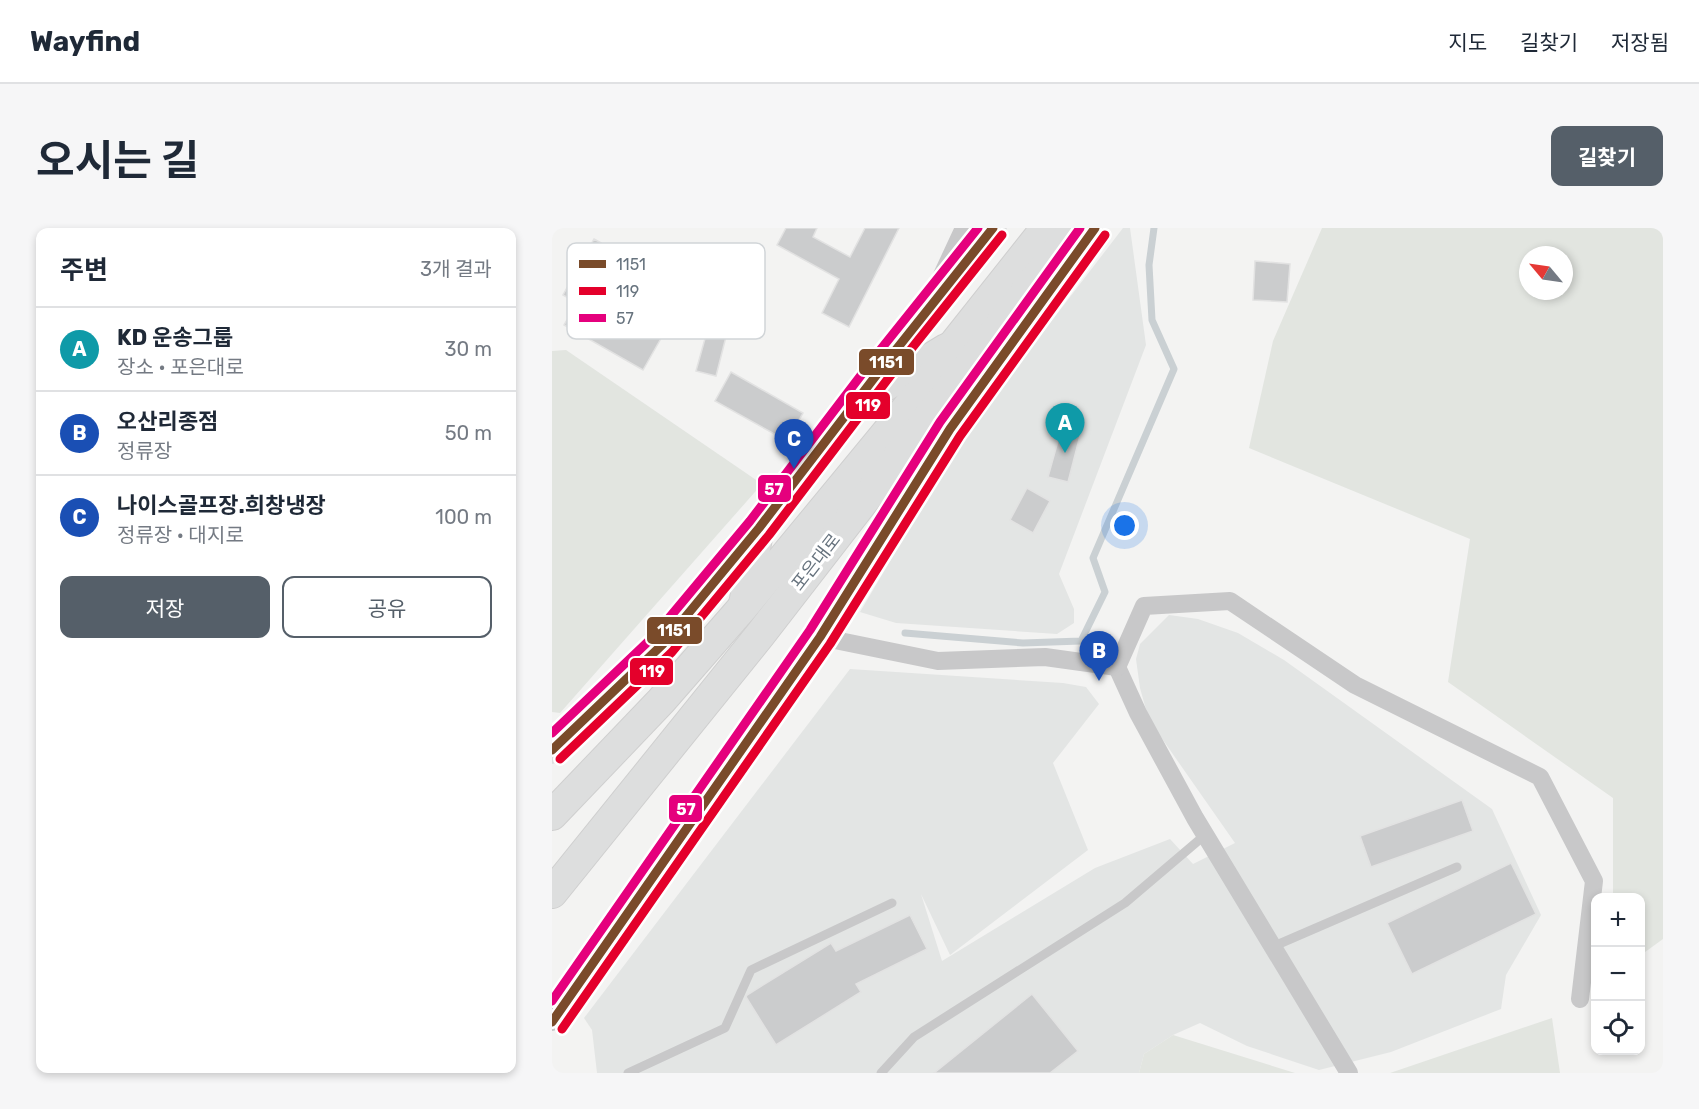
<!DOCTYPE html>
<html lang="ko">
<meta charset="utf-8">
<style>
:root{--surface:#fff;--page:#f6f6f7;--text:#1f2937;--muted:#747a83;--line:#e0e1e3;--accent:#555f69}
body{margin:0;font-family:Rubik,"Noto Sans KR",sans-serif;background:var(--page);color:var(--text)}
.controls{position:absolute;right:18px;bottom:18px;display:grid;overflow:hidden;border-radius:12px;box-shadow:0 3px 9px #0003}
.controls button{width:54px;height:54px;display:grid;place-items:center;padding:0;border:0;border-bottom:2px solid var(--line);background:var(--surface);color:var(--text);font:30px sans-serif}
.compass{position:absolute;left:967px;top:18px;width:54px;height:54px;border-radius:50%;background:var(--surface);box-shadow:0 3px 9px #0003;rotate:299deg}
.you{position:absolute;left:573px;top:298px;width:21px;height:21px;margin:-15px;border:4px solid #fff;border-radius:50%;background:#1a73e8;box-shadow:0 0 0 9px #1a73e833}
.badge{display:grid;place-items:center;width:39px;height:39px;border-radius:50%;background:var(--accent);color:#fff;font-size:20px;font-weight:700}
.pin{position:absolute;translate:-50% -50px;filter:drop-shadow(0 2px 3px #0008)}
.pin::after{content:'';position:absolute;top:32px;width:21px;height:18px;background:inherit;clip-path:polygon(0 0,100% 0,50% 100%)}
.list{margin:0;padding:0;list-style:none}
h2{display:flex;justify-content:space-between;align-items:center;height:78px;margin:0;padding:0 24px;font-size:26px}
h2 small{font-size:20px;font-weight:400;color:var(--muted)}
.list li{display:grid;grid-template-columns:39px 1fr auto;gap:18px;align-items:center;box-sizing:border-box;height:84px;padding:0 24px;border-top:2px solid var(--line)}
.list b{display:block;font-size:22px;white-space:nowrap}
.list p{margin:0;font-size:20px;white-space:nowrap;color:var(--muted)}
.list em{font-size:20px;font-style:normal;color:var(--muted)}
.actions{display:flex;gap:12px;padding:18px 24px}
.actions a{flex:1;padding:14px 0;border:2px solid var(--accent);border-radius:12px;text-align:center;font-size:21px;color:var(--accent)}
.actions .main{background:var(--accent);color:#fff}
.icon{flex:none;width:33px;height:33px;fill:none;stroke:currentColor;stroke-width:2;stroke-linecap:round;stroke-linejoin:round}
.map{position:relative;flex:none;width:1111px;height:845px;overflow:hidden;border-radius:12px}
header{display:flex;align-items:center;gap:36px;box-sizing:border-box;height:84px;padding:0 30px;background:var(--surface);border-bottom:2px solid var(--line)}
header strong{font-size:28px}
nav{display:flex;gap:33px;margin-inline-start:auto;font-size:21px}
.intro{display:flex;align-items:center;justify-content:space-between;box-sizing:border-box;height:144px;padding:0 36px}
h1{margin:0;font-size:42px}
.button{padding:15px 27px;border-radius:12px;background:var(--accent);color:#fff;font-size:21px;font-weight:700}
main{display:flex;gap:36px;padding:0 36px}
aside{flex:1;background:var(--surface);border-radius:12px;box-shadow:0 3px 9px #0003}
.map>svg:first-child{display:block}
</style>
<header>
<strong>Wayfind</strong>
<nav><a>지도</a><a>길찾기</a><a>저장됨</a></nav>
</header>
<div class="intro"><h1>오시는 길</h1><a class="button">길찾기</a></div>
<main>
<aside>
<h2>주변<small>3개 결과</small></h2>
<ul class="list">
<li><span class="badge" style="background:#0f9aa8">A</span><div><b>KD 운송그룹</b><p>장소 · 포은대로</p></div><em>30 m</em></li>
<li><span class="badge" style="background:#1a4fb4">B</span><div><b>오산리종점</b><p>정류장</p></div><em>50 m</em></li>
<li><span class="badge" style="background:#1a4fb4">C</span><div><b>나이스골프장.희창냉장</b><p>정류장 · 대지로</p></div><em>100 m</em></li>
</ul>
<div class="actions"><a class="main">저장</a><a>공유</a></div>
</aside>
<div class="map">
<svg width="1111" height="845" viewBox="0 0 1111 845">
<rect width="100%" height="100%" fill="#f3f3f2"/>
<!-- built -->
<g fill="#e3e5e4">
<path d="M 571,0 L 578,0 L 594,117 L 507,346 L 522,381 L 522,395 L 505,406 L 344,395 L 308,384 L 415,203 Z"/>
<path d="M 617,387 L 646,391 L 686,405 L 732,432 L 940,581 L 989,687 L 954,747 L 949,781 L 839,824 L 767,842 L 695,818 L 648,795 L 621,807 L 592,826 L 587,845 L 45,845 L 40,802 L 32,790 L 298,441 L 511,455 L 534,459 L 547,476 L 501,535 L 536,622 L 398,727 L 369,666 L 390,733 L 543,640 L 618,611 L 641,636 L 683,615 L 597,492 L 588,460 L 584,431 L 588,416 Z"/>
</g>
<!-- green -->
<g fill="#e2e5e0" fill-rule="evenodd">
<path d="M 770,0 L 1111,0 L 1111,711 L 1089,727 L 1088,670 L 1061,669 L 1061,570 L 896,454 L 918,311 L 697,220 L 721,113 ZM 976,27 L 1012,27 L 1012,63 L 976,63 Z"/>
<path d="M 14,122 L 210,256 L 8,485 L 0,484 L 0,123 Z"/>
<path d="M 1000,790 L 1008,845 L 838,845 Z"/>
<path d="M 621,807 L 743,845 L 587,845 L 592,826 Z"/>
</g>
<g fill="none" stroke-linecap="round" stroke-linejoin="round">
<!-- stream -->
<path stroke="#cad0d3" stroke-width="7" d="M 353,405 L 471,415 L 529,413 L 553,364 L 541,330 L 622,141 L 600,92 L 597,37 L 602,0"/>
</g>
<!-- building -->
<g fill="#cbcccd" stroke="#e2e2e2" stroke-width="1.5">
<path d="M 234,0 L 265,0 L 261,9 L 298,29 L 313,0 L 347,0 L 297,99 L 270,85 L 287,51 L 225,17 Z"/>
<path d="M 42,11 L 135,63 L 128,76 L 179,89 L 164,148 L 144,143 L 154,107 L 116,98 L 91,142 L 12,97 L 25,75 L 11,67 Z"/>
<path d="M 703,33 L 738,36 L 735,74 L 701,72 Z"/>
<path d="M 179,144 L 251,185 L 235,213 L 163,173 Z"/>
<path d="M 511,195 L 530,200 L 516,254 L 496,249 Z"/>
<path d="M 475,260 L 498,273 L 481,305 L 458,292 Z"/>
<path d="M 910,572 L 921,603 L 819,639 L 808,608 Z"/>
<path d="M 959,635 L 984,686 L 860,746 L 835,695 Z"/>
<path d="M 358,687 L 375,721 L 304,756 L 309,764 L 224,817 L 194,769 L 195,767 L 279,715 L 284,723 Z"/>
<path d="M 480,766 L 526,823 L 498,845 L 382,845 Z"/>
</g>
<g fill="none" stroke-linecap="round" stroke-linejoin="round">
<defs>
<path id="secondary" d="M 0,522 L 111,416 L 207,300 L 339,128 L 441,0"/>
<g id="trunk">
<path d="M 302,177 L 394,121"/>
<path d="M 192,376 L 207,300"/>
<path d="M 268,409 L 398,201 L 479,88"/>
<path d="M 0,587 L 109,473 L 191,379 L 374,157 L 402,116 L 494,0"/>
<path d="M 0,665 L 208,407 L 523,0"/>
</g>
</defs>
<!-- secondary casing -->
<use href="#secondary" stroke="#cfcfd0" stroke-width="27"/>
<!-- trunk casing -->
<use href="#trunk" stroke="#cfcfcf" stroke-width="32"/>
<!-- service -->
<g stroke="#c8c8c9" stroke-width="9">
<path d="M 720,719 L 905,639"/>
<path d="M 76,845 L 173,800 L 199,742 L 340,675"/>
<path d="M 329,845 L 362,809 L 573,675 L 653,607"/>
</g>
<!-- minor -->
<g stroke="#c8c8c9" stroke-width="18">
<path d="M 385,58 L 412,0"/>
<path d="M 565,439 L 586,485 L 643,590 L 797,845"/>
<path d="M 0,794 L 268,409 L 386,433 L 493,429 L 565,439 L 592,378 L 678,373 L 803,457 L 988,549 L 1042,653 L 1028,771"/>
</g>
<!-- secondary -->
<use href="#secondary" stroke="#dddede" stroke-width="26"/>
<!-- trunk -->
<use href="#trunk" stroke="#dddede" stroke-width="30"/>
<defs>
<g id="bus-1">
<path d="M 0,522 L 111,416 L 207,300 L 339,128 L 441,0"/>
<path d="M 0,794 L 268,409 L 398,201 L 543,0"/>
</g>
<g id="bus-2">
<path d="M 8,531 L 120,424 L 217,307 L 348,135 L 450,7"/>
<path d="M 10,801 L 278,416 L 408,208 L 553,7"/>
</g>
<g id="bus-3">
<path d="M 0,505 L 102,408 L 198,293 L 329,121 L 426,0"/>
<path d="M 0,773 L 258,402 L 388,194 L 528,0"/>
</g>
</defs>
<!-- bus-1 casing -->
<use href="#bus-1" stroke="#fff" stroke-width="14"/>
<!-- bus-2 casing -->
<use href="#bus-2" stroke="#fff" stroke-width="14"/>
<!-- bus-3 casing -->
<use href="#bus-3" stroke="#fff" stroke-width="14"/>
<!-- bus-1 -->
<use href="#bus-1" stroke="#7a4b2a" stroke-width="9"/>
<!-- bus-2 -->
<use href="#bus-2" stroke="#e4002b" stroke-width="9"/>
<!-- bus-3 -->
<use href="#bus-3" stroke="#e5007d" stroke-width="9"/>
</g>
<g text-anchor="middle" stroke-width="6" stroke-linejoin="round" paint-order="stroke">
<!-- street labels -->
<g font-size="18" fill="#67737e" stroke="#fff">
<text transform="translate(264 334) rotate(-52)" y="6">포은대로</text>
</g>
</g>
<!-- legend -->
<rect x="15" y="15" width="198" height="96" rx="9" fill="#fff" stroke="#d1d5d8" stroke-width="1.5"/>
<rect x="27" y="32" width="27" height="8" fill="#7a4b2a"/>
<rect x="27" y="59" width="27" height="8" fill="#e4002b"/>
<rect x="27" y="86" width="27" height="8" fill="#e5007d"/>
<g font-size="16" fill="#67737e">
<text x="64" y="42">1151</text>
<text x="64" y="69">119</text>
<text x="64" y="96">57</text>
</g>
<g stroke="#fff" stroke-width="2">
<rect x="306" y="120" width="57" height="28" rx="6" fill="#7a4b2a"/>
<rect x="293" y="163" width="46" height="29" rx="6" fill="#e4002b"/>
<rect x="205" y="246" width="35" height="29" rx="6" fill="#e5007d"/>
<rect x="94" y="388" width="57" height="29" rx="6" fill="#7a4b2a"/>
<rect x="77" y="429" width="45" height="29" rx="6" fill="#e4002b"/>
<rect x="116" y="566" width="35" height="29" rx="6" fill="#e5007d"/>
</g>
<g font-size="16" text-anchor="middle" font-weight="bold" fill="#fff">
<text x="334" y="140">1151</text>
<text x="316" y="183">119</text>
<text x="222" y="267">57</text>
<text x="122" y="408">1151</text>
<text x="100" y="449">119</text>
<text x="134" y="587">57</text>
</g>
</svg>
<div class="controls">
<button>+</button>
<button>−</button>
<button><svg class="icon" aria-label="locate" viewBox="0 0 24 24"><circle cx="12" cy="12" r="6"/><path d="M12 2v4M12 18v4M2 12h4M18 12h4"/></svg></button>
</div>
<svg class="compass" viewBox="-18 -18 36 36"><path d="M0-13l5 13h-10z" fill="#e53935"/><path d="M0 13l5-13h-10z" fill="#747a83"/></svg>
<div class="you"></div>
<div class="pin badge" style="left:513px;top:225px;background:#0f9aa8">A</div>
<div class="pin badge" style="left:547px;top:453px;background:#1a4fb4">B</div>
<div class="pin badge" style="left:242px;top:241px;background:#1a4fb4">C</div>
</div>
</main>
